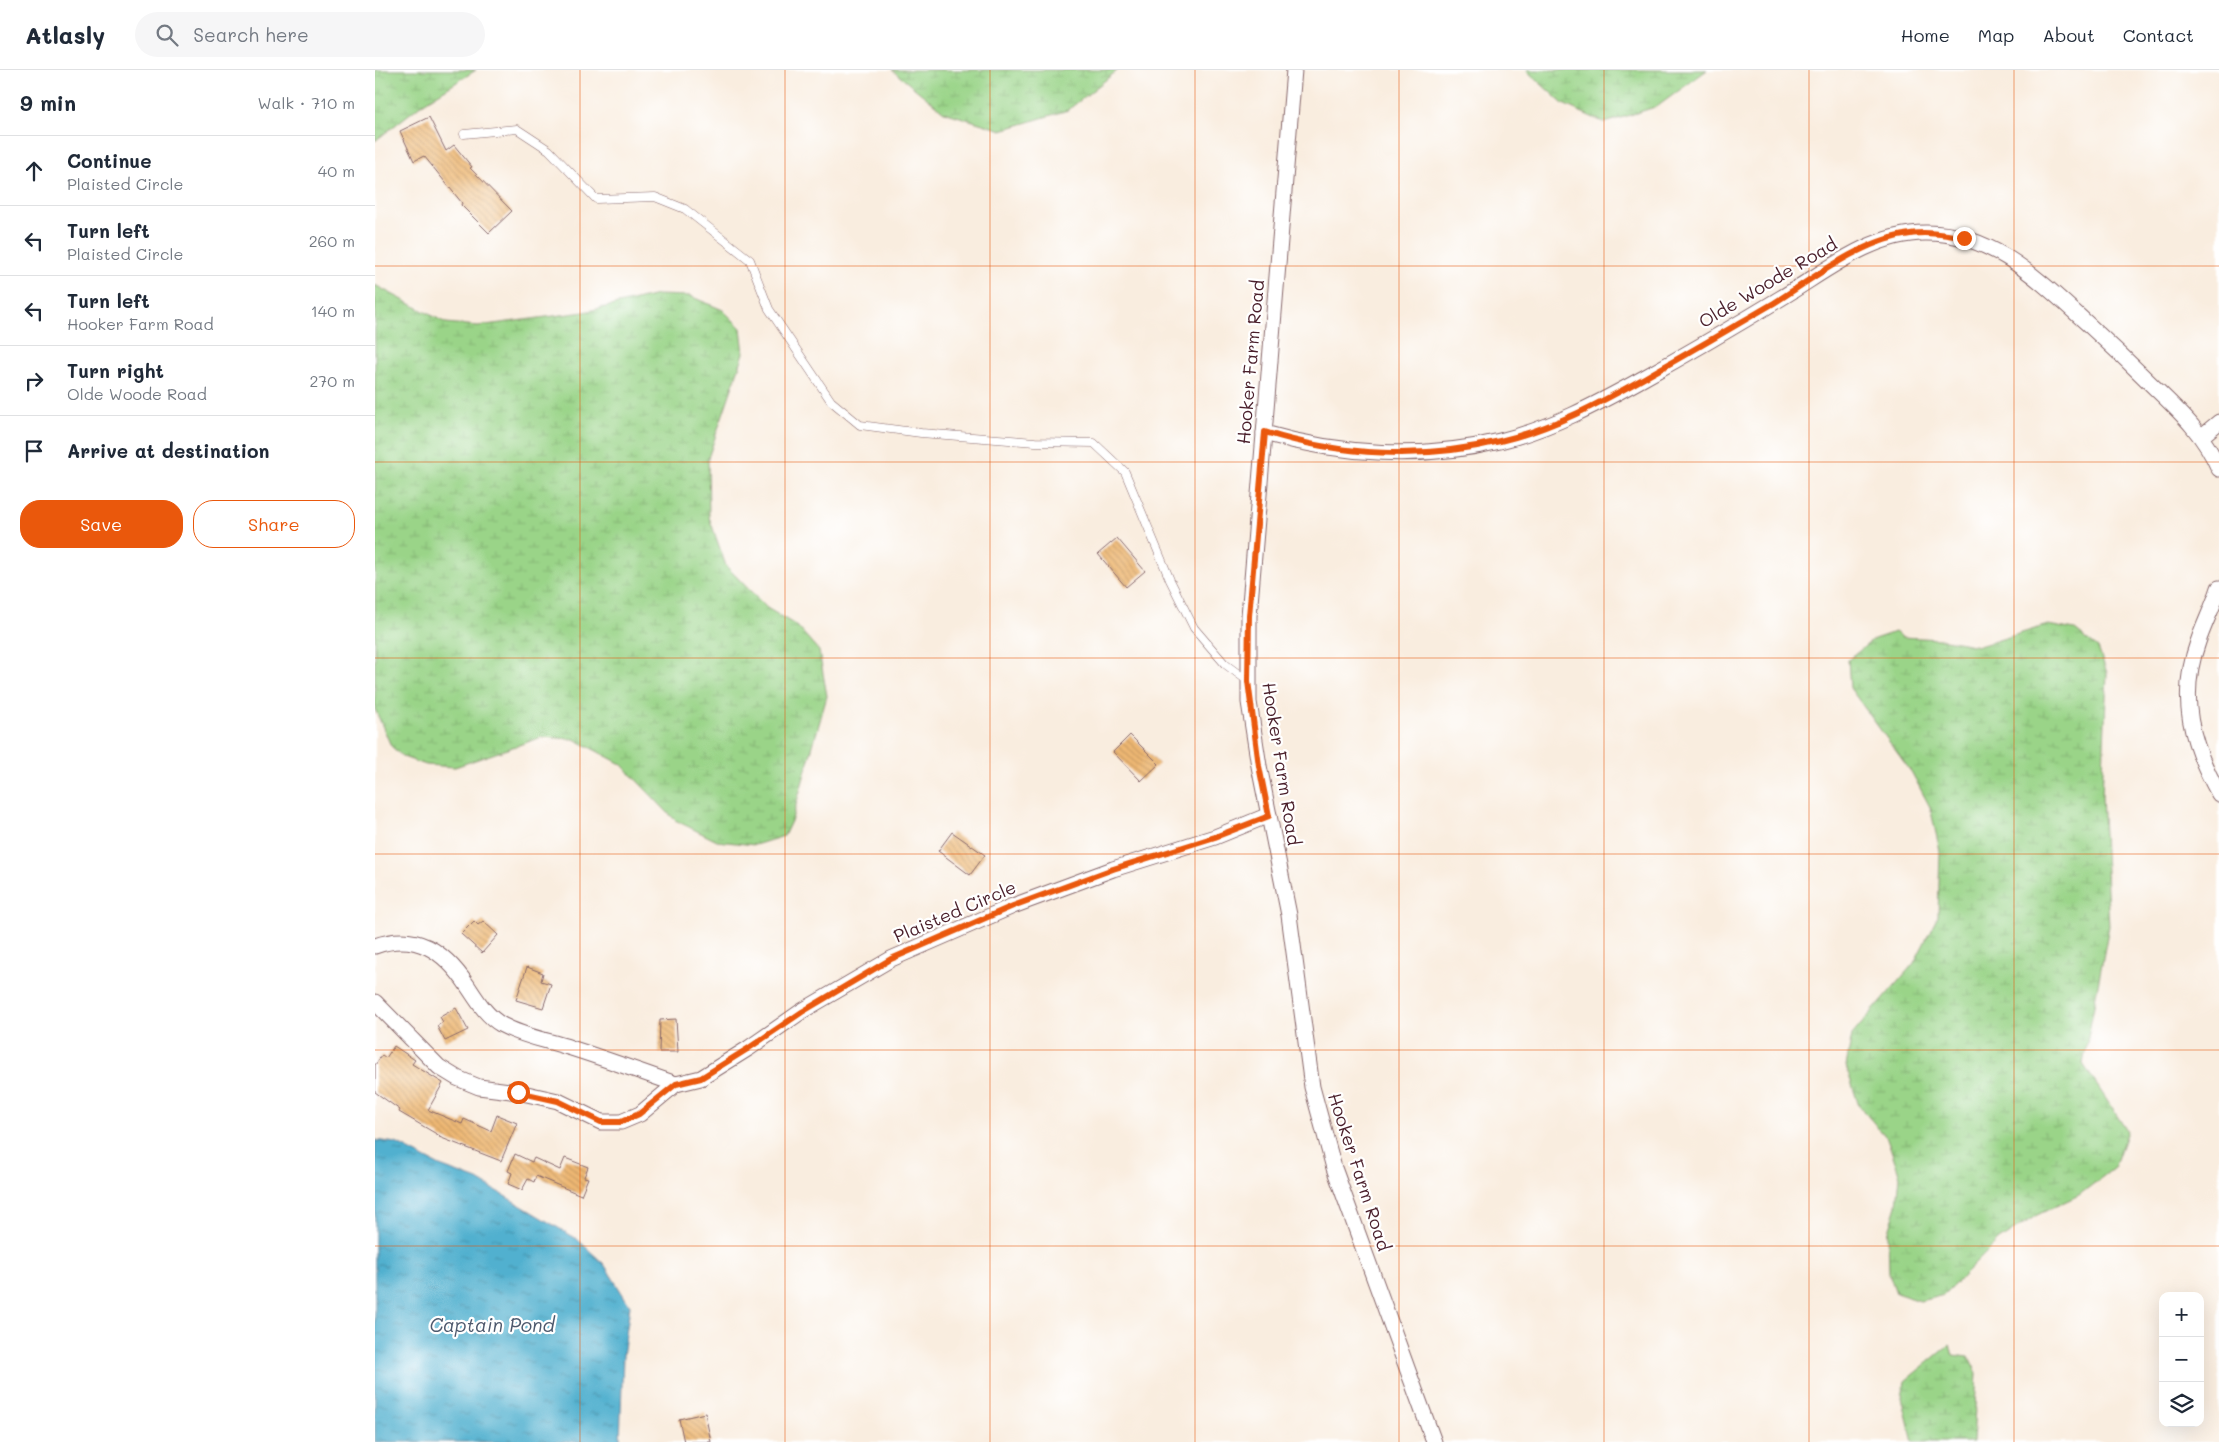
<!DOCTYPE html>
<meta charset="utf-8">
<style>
:root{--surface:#fff;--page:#f6f6f7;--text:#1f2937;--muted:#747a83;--line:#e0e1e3;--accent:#ea580c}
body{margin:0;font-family:Mali,sans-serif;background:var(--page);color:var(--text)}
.controls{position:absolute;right:15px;bottom:15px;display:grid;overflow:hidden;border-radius:10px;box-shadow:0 5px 20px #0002}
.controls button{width:45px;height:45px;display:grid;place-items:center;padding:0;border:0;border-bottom:1px solid var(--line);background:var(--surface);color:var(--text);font:25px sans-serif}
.stop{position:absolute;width:15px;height:15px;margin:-11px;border:4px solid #ea580c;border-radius:50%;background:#fff}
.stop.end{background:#ea580c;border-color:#fff;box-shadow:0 1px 5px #0008}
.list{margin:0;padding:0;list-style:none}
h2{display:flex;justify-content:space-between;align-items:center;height:65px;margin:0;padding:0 20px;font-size:21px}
h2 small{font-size:16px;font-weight:400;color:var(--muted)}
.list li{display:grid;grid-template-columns:32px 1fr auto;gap:15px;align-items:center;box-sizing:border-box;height:70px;padding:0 20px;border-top:1px solid var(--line)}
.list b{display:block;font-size:19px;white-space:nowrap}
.list p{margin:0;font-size:16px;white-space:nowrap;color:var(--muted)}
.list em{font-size:16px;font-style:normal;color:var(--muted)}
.actions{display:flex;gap:10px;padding:15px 20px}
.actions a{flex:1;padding:11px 0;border:1px solid var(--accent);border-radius:20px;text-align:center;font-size:18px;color:var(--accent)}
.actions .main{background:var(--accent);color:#fff}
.icon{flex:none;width:28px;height:28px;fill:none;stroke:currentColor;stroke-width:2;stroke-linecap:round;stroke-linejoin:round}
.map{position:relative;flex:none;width:1844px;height:1372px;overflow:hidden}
header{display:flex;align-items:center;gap:30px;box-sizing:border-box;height:70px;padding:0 25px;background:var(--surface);border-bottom:1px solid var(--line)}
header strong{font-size:24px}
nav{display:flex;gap:28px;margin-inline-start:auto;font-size:18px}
.search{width:350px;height:45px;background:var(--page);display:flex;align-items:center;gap:12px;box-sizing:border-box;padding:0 18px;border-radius:28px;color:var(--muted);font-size:19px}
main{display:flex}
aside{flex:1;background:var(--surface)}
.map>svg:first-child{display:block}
</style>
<header>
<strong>Atlasly</strong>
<div class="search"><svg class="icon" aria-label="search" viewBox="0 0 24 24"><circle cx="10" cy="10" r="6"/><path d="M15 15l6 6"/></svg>Search here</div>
<nav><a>Home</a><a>Map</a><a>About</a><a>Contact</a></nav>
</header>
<main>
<aside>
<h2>9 min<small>Walk · 710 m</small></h2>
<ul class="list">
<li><svg class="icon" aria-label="ahead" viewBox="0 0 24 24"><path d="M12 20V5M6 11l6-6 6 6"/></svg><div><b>Continue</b><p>Plaisted Circle</p></div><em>40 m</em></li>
<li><svg class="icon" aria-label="left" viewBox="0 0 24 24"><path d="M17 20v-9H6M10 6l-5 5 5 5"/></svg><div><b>Turn left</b><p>Plaisted Circle</p></div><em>260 m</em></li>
<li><svg class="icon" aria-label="left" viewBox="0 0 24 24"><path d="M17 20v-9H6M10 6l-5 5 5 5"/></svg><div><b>Turn left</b><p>Hooker Farm Road</p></div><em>140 m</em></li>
<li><svg class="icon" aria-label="right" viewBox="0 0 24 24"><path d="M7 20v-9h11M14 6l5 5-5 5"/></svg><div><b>Turn right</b><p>Olde Woode Road</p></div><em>270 m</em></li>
<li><svg class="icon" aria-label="arrive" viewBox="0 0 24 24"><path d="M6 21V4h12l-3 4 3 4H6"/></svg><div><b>Arrive at destination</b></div></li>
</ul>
<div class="actions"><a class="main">Save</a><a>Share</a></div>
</aside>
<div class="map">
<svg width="1844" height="1372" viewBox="0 0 1844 1372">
<defs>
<pattern id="wetland-marsh" width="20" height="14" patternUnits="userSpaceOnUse" patternTransform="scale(1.25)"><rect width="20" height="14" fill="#9ad488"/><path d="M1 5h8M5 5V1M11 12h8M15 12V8" fill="none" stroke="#86b676"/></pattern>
<pattern id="water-ripples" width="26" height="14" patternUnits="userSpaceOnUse" patternTransform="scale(1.25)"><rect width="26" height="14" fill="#51b0cf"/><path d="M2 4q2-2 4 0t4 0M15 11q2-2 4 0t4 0" fill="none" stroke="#458fa8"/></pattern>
<pattern id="building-back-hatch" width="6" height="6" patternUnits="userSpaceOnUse" patternTransform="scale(1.25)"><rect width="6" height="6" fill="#eeb873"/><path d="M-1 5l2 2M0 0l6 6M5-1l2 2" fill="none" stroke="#c3955f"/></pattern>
</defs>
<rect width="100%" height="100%" fill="#fff"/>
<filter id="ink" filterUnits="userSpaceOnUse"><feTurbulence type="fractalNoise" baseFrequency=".02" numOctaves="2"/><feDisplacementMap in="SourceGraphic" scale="10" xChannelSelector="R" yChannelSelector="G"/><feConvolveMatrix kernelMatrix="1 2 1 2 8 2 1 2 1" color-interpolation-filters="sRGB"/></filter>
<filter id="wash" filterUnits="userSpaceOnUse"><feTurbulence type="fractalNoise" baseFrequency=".0096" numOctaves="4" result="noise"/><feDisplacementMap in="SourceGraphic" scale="20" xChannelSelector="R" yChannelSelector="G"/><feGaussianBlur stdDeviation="1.12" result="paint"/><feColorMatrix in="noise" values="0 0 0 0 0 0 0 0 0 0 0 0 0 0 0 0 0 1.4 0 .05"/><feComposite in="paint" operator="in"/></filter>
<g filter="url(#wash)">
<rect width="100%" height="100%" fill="#f9eddf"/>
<!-- wetland -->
<g fill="url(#wetland-marsh)" stroke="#727a5a">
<path d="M 0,0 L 101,0 L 47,34 L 0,71 Z"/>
<path d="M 517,0 L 743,0 L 693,40 L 627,60 L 569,42 Z"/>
<path d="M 1151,0 L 1332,0 L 1283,36 L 1230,53 L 1188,34 Z"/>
<path d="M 0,215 L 71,253 L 103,256 L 209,242 L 282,225 L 315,226 L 348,240 L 366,258 L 369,283 L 333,388 L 334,447 L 351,496 L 392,538 L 422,556 L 444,581 L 452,626 L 417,749 L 409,766 L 380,775 L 342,771 L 300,750 L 246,694 L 199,669 L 167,667 L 80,697 L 51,695 L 28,687 L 16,676 L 0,639 Z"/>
<path d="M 1673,555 L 1700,560 L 1723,578 L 1732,603 L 1727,727 L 1734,856 L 1708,994 L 1752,1061 L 1739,1098 L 1704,1125 L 1662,1145 L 1624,1170 L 1569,1225 L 1545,1231 L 1521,1223 L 1514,1203 L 1513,1164 L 1522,1135 L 1525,1106 L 1512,1068 L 1484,1036 L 1471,996 L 1477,965 L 1539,893 L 1563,846 L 1565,781 L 1555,737 L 1537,703 L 1475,618 L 1473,590 L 1499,569 L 1520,562 L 1527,567 L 1565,569 L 1604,576 Z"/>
<path d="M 1575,1274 L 1578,1285 L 1594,1287 L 1602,1303 L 1598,1372 L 1538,1372 L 1527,1327 L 1530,1311 Z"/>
</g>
<!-- water -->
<path fill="url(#water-ripples)" stroke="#4e687d" d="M 0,1070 L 21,1073 L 65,1096 L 103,1110 L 202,1169 L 229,1194 L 255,1236 L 248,1286 L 245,1372 L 0,1372 Z"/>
<g id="blocks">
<!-- building -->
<g fill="url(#building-back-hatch)">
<path d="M 54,47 L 71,81 L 79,75 L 97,97 L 95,98 L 137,141 L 114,163 L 86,135 L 87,133 L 49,86 L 39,91 L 25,61 Z"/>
<path d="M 742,468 L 770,501 L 751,517 L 723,484 Z"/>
<path d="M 755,665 L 784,694 L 766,711 L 738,682 Z"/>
<path d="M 577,762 L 610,785 L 595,805 L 563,781 Z"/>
<path d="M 99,851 L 103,855 L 108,851 L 123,865 L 107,883 L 86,864 Z"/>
<path d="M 152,897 L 168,903 L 166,911 L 176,914 L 168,938 L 141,930 Z"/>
<path d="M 81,938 L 93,960 L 70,971 L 62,956 L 68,952 L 65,947 Z"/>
<path d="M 301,949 L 303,982 L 284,982 L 285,950 Z"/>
<path d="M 19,976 L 40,990 L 37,994 L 68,1013 L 53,1040 L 87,1054 L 89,1049 L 116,1061 L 122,1045 L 142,1053 L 126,1091 L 64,1067 L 65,1066 L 24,1042 L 25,1040 L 0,1022 L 0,995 L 7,985 L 11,988 Z"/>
<path d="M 140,1084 L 157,1092 L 159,1088 L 185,1100 L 190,1088 L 213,1097 L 209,1107 L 213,1108 L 206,1125 L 161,1106 L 159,1112 L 153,1109 L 147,1120 L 133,1114 L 137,1103 L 133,1101 Z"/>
<path d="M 330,1343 L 336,1372 L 309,1372 L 304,1349 Z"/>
</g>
</g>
</g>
<g filter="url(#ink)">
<use href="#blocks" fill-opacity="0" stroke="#87676a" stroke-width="1"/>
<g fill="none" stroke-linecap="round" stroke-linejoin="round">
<defs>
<path id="service" d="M 89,64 L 142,59 L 174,80 L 221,129 L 280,127 L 310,139 L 375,190 L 394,239 L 456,331 L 485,355 L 546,363 L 660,372 L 719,373 L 750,402 L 795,510 L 819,558 L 850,594 L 873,611"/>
<g id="minor">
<path d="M 919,0 L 874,546 L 874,632 L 884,696 L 914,845 L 937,1017 L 959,1098 L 1059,1372"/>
<path d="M 889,363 C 965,385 1048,390 1125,371 C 1175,359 1222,334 1267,309 C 1314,283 1360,256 1406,228 C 1450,202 1496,163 1550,163 C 1619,162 1667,213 1715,256 C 1737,276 1758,296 1779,317 C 1806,343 1829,364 1844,399"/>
<path d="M 1827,366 L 1844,352"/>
<path d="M 1844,518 C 1838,537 1829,554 1823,572 C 1803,628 1816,674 1844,724"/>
<path d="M 0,876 C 41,861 69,881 92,915 C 102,930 111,946 127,955 C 149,967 172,970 196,978 C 231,989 266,1002 301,1014"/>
<path d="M 0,932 L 64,997 L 82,1008 L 104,1017 L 143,1022 L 183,1031 L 226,1052 L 246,1052 L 265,1044 L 301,1014 L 326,1008 L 374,978 L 427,941 L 516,889 L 638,836 L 738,799 L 840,767 L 894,745"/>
</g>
</defs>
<!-- service casing -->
<use href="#service" stroke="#87676a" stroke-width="9"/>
<!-- minor casing -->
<use href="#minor" stroke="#87676a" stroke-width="17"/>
<!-- service -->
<use href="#service" stroke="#fff" stroke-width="8"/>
<!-- minor -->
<use href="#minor" stroke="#fff" stroke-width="15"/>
</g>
</g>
<g fill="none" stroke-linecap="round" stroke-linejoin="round" filter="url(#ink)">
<!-- route -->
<path stroke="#ea580c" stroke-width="6" d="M 143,1022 L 183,1031 L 226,1052 L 246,1052 L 264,1044 L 301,1014 L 326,1008 L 374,978 L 427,942 L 516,889 L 638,836 L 738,799 L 840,767 L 894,746 L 884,696 L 873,611 L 874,546 L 890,362 C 965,386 1049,390 1125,371 C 1177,359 1225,333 1271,307 C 1314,283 1356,258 1399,233 C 1437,209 1485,172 1529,165 C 1549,161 1569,164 1589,168"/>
</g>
<!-- grid -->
<path fill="none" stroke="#e8590c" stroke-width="1" stroke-opacity="0.55" d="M 205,0 L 205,1372M 410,0 L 410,1372M 615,0 L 615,1372M 820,0 L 820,1372M 1024,0 L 1024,1372M 1229,0 L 1229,1372M 1434,0 L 1434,1372M 1639,0 L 1639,1372M 0,196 L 1844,196M 0,392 L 1844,392M 0,588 L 1844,588M 0,784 L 1844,784M 0,980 L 1844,980M 0,1176 L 1844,1176"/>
<g text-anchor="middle" stroke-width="4.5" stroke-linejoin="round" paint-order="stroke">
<!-- street labels -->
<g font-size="18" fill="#4a1f2b" stroke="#fff">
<text transform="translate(1393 213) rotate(-31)" y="6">Olde Woode Road</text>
<text transform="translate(876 292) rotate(-85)" y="6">Hooker Farm Road</text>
<text transform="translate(906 694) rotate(81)" y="6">Hooker Farm Road</text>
<text transform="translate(580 842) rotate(-23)" y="6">Plaisted Circle</text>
<text transform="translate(984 1102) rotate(72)" y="6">Hooker Farm Road</text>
</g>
<!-- water labels -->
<g font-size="19" font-style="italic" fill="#4d596d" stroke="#fff">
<text x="117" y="1262">Captain Pond</text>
</g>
</g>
</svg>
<div class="controls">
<button>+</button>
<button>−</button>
<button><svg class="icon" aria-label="layers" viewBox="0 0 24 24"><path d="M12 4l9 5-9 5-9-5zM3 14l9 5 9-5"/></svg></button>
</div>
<div class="stop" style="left:143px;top:1022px"></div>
<div class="stop end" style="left:1589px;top:168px"></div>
</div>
</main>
